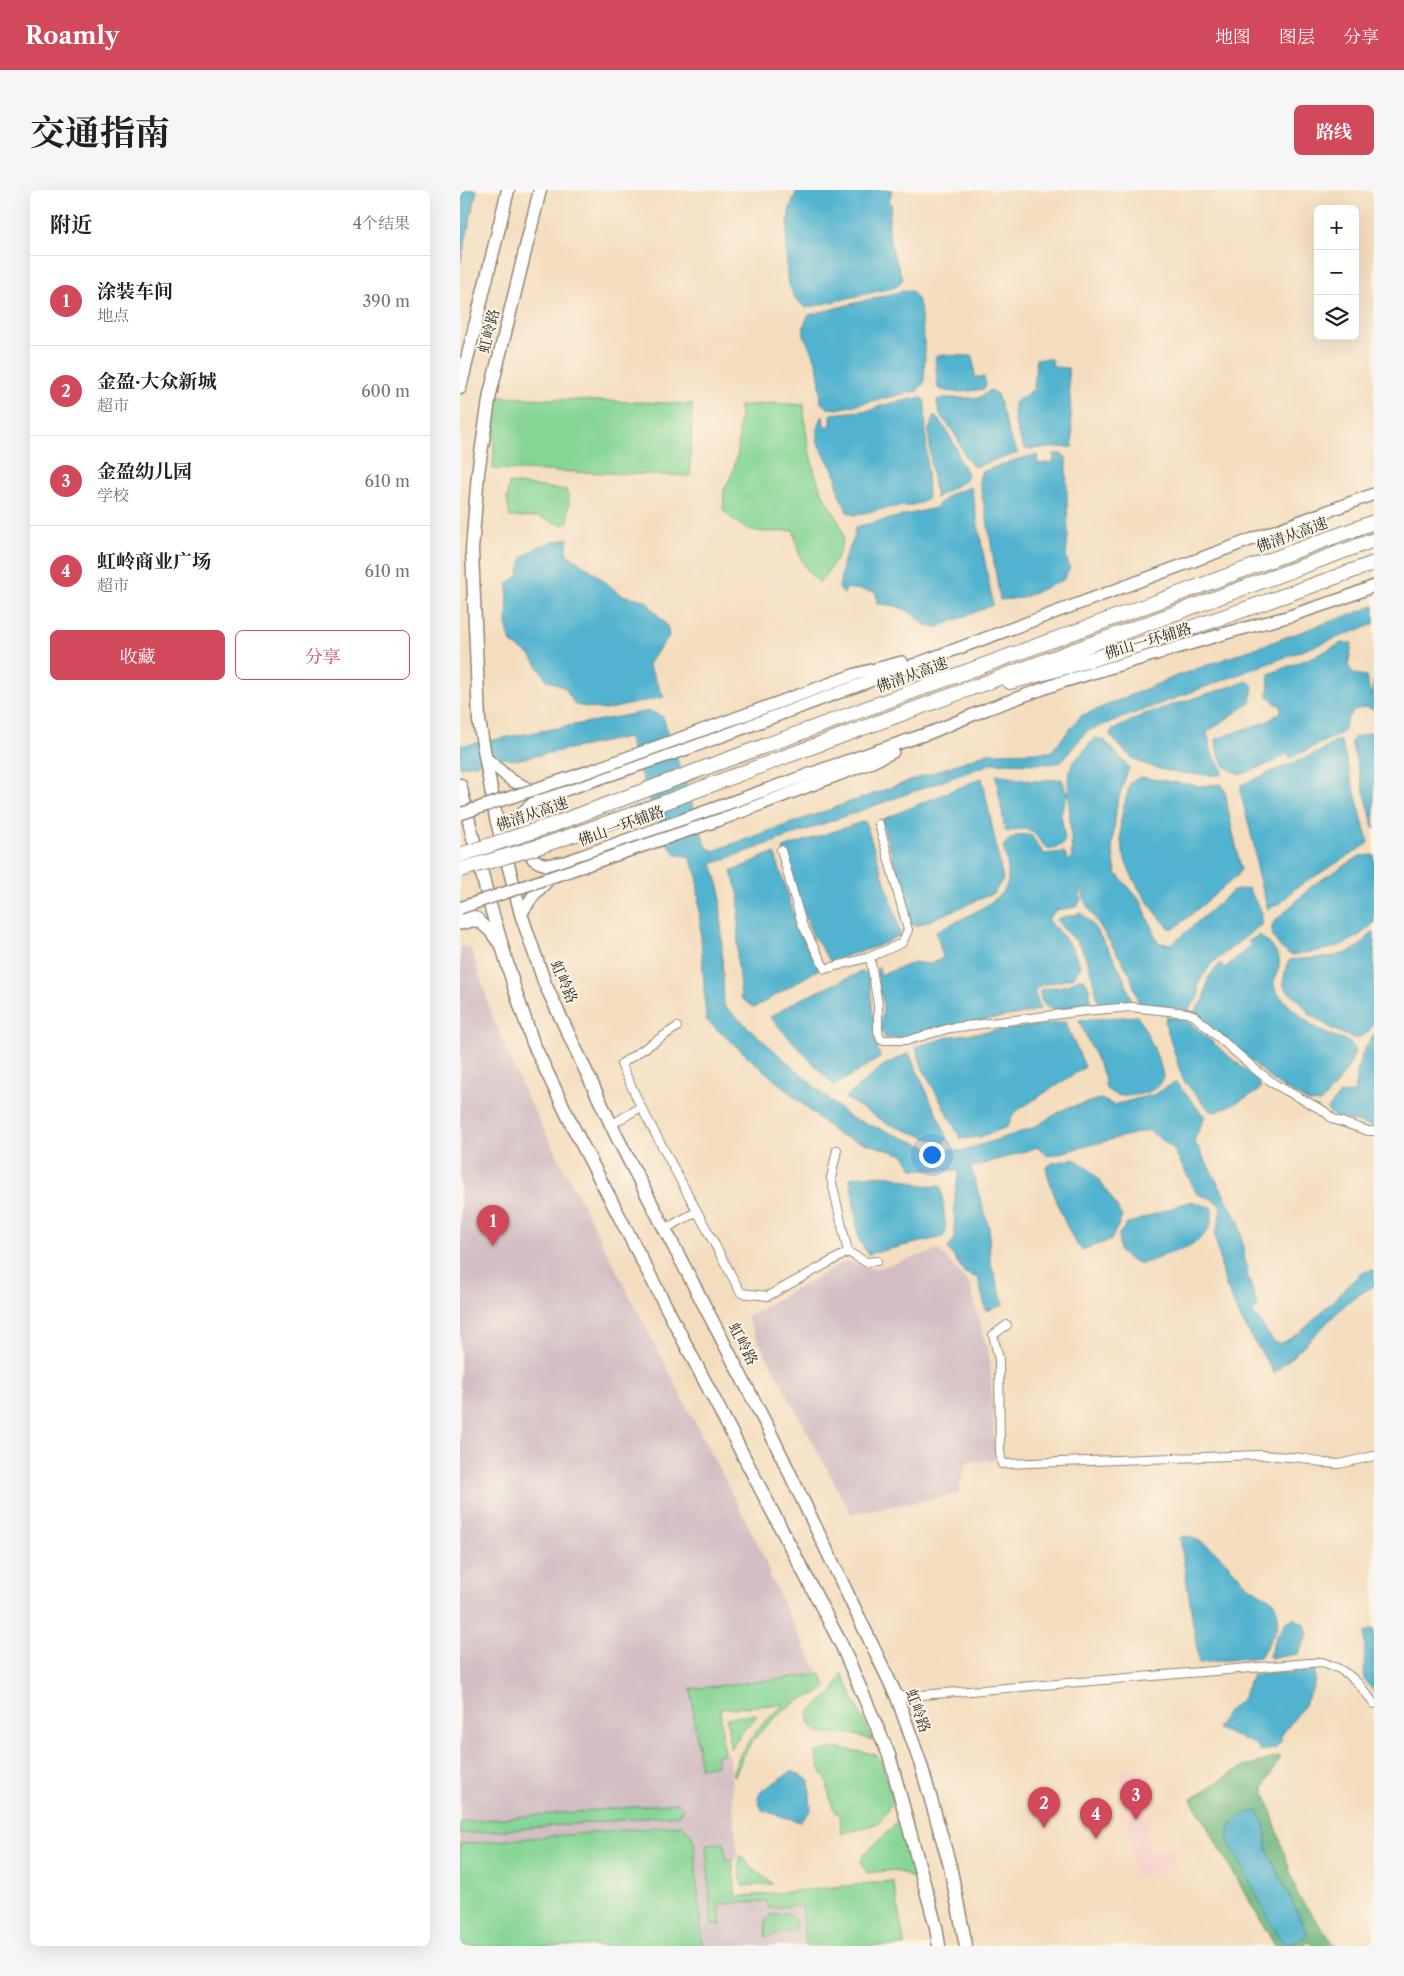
<!DOCTYPE html>
<html lang="zh">
<meta charset="utf-8">
<style>
:root{--surface:#fff;--page:#f6f6f6;--text:#202124;--muted:#757577;--line:#e0e0e0;--accent:#d1495b}
body{margin:0;font-family:"Libre Caslon Text","Noto Serif SC",serif;background:var(--page);color:var(--text)}
.controls{position:absolute;right:15px;top:15px;display:grid;overflow:hidden;border-radius:8px;box-shadow:0 5px 20px #0002}
.controls button{width:45px;height:45px;display:grid;place-items:center;padding:0;border:0;border-bottom:1px solid var(--line);background:var(--surface);color:var(--text);font:25px sans-serif}
.you{position:absolute;left:471px;top:964px;width:18px;height:18px;margin:-12px;border:4px solid #fff;border-radius:50%;background:#1a73e8;box-shadow:0 0 0 8px #1a73e833}
.badge{display:grid;place-items:center;width:32px;height:32px;border-radius:50%;background:var(--accent);color:#fff;font-size:16px;font-weight:700}
.pin{position:absolute;translate:-50% -41px;filter:drop-shadow(0 1px 2px #0008)}
.pin::after{content:'';position:absolute;top:26px;width:18px;height:15px;background:inherit;clip-path:polygon(0 0,100% 0,50% 100%)}
.list{margin:0;padding:0;list-style:none}
h2{display:flex;justify-content:space-between;align-items:center;height:65px;margin:0;padding:0 20px;font-size:21px}
h2 small{font-size:16px;font-weight:400;color:var(--muted)}
.list li{display:grid;grid-template-columns:32px 1fr auto;gap:15px;align-items:center;box-sizing:border-box;height:90px;padding:0 20px;border-top:1px solid var(--line)}
.list b{display:block;font-size:19px;white-space:nowrap}
.list p{margin:0;font-size:16px;white-space:nowrap;color:var(--muted)}
.list em{font-size:16px;font-style:normal;color:var(--muted)}
.actions{display:flex;gap:10px;padding:15px 20px}
.actions a{flex:1;padding:11px 0;border:1px solid var(--accent);border-radius:8px;text-align:center;font-size:18px;color:var(--accent)}
.actions .main{background:var(--accent);color:#fff}
.icon{flex:none;width:28px;height:28px;fill:none;stroke:currentColor;stroke-width:2;stroke-linecap:round;stroke-linejoin:round}
.map{position:relative;flex:none;width:914px;height:1756px;overflow:hidden;border-radius:8px}
header{display:flex;align-items:center;gap:30px;box-sizing:border-box;height:70px;padding:0 25px;background:var(--accent);color:#fff}
header strong{font-size:24px}
nav{display:flex;gap:28px;margin-inline-start:auto;font-size:18px}
.intro{display:flex;align-items:center;justify-content:space-between;box-sizing:border-box;height:120px;padding:0 30px}
h1{margin:0;font-size:35px}
.button{padding:12px 22px;border-radius:8px;background:var(--accent);color:#fff;font-size:18px;font-weight:700}
main{display:flex;gap:30px;padding:0 30px}
aside{flex:1;background:var(--surface);border-radius:8px;box-shadow:0 5px 20px #0002}
.map>svg:first-child{display:block}
</style>
<header>
<strong>Roamly</strong>
<nav><a>地图</a><a>图层</a><a>分享</a></nav>
</header>
<div class="intro"><h1>交通指南</h1><a class="button">路线</a></div>
<main>
<aside>
<h2>附近<small>4个结果</small></h2>
<ul class="list">
<li><span class="badge">1</span><div><b>涂装车间</b><p>地点</p></div><em>390 m</em></li>
<li><span class="badge">2</span><div><b>金盈·大众新城</b><p>超市</p></div><em>600 m</em></li>
<li><span class="badge">3</span><div><b>金盈幼儿园</b><p>学校</p></div><em>610 m</em></li>
<li><span class="badge">4</span><div><b>虹岭商业广场</b><p>超市</p></div><em>610 m</em></li>
</ul>
<div class="actions"><a class="main">收藏</a><a>分享</a></div>
</aside>
<div class="map">
<svg width="914" height="1756" viewBox="0 0 914 1756">
<rect width="100%" height="100%" fill="#fcf5e5"/>
<filter id="ink" filterUnits="userSpaceOnUse"><feTurbulence type="fractalNoise" baseFrequency=".02" numOctaves="2"/><feDisplacementMap in="SourceGraphic" scale="10" xChannelSelector="R" yChannelSelector="G"/><feConvolveMatrix kernelMatrix="1 2 1 2 8 2 1 2 1" color-interpolation-filters="sRGB"/></filter>
<filter id="wash" filterUnits="userSpaceOnUse"><feTurbulence type="fractalNoise" baseFrequency=".0096" numOctaves="4" result="noise"/><feDisplacementMap in="SourceGraphic" scale="20" xChannelSelector="R" yChannelSelector="G"/><feGaussianBlur stdDeviation="1.12" result="paint"/><feColorMatrix in="noise" values="0 0 0 0 0 0 0 0 0 0 0 0 0 0 0 0 0 1.4 0 .05"/><feComposite in="paint" operator="in"/></filter>
<g filter="url(#wash)">
<rect width="100%" height="100%" fill="#f4ddbe"/>
<!-- built -->
<path fill="#f7d0cd" d="M 680,1578 L 682,1586 L 688,1582 L 695,1594 L 683,1603 L 689,1662 L 713,1658 L 714,1672 L 699,1682 L 674,1685 L 661,1580 Z"/>
<!-- industrial -->
<g fill="#d2bec3">
<path d="M 0,757 L 11,758 L 32,825 L 63,899 L 301,1360 L 312,1390 L 336,1440 L 366,1496 L 365,1499 L 357,1505 L 325,1514 L 259,1519 L 264,1563 L 269,1563 L 278,1669 L 272,1670 L 275,1707 L 433,1691 L 445,1756 L 0,1756 Z"/>
<path d="M 479,1060 L 510,1095 L 530,1170 L 535,1270 L 507,1272 L 498,1304 L 391,1324 L 286,1127 L 386,1071 L 415,1079 Z"/>
</g>
<!-- green -->
<g fill="#85d595" stroke="#588060">
<path d="M 36,207 L 232,214 L 230,286 L 33,279 Z"/>
<path d="M 314,213 L 344,215 C 345,246 351,277 363,305 C 369,317 385,336 383,350 C 380,366 369,381 359,393 C 342,377 337,362 334,340 C 302,344 287,345 263,320 L 264,300 L 272,284 L 278,263 L 280,216 Z"/>
<path d="M 49,293 L 106,300 L 109,308 L 108,332 L 102,335 L 79,327 L 50,327 L 47,308 Z"/>
<path d="M 382,1483 L 412,1550 C 405,1548 397,1545 389,1544 C 371,1541 348,1550 349,1522 L 374,1502 Z"/>
<path d="M 361,1484 L 366,1496 L 365,1499 C 357,1505 349,1505 340,1510 C 319,1521 296,1544 284,1564 C 281,1571 278,1579 275,1586 L 272,1584 L 280,1564 L 297,1540 L 324,1514 L 260,1519 L 264,1564 L 257,1565 L 257,1575 L 240,1578 L 231,1499 Z"/>
<path d="M 296,1524 L 296,1527 L 283,1541 L 270,1559 L 267,1528 Z"/>
<path d="M 376,1558 L 415,1564 L 420,1568 L 433,1611 L 419,1633 L 382,1644 L 380,1626 L 373,1618 L 367,1596 L 369,1594 L 360,1580 L 355,1562 Z"/>
<path d="M 217,1613 L 223,1618 L 219,1625 L 0,1644 L 0,1632 Z"/>
<path d="M 440,1628 L 457,1690 L 435,1680 L 407,1683 L 401,1672 L 403,1665 L 425,1645 Z"/>
<path d="M 221,1635 L 231,1644 L 234,1653 L 242,1756 L 0,1756 L 0,1654 Z"/>
<path d="M 264,1653 L 266,1670 L 272,1669 L 276,1707 L 433,1691 L 445,1756 L 346,1756 L 342,1715 L 308,1718 L 307,1711 L 259,1714 L 261,1736 L 252,1735 L 246,1654 Z"/>
<path d="M 280,1665 L 294,1680 L 313,1694 L 282,1696 L 279,1671 Z"/>
<path d="M 325,1723 C 334,1726 338,1732 333,1742 L 328,1743 L 327,1741 L 305,1747 L 306,1730 L 310,1725 Z"/>
</g>
<!-- forest -->
<path fill="#6cb67e" stroke="#4c7054" fill-rule="evenodd" d="M 820,1566 L 804,1599 L 838,1706 L 876,1756 L 852,1756 L 849,1752 L 841,1756 L 815,1756 L 731,1609 L 780,1578 ZM 771,1634 L 805,1634 L 807,1659 L 848,1745 L 826,1755 L 768,1650 Z"/>
<!-- water -->
<g fill="#51b3cf" stroke="#3e6f7d">
<path d="M 0,0 L 17,0 L 0,74 Z"/>
<path d="M 337,0 L 432,0 L 429,12 L 432,14 C 424,45 432,61 443,89 L 436,97 L 345,118 L 334,107 L 327,89 L 326,57 L 329,21 Z"/>
<path d="M 446,100 L 453,102 L 460,116 L 465,162 L 464,193 L 457,201 L 377,219 L 368,218 L 361,213 C 360,199 360,182 355,169 C 349,151 336,145 349,125 Z"/>
<path d="M 477,165 L 513,166 L 515,187 L 524,187 L 526,195 L 524,199 C 510,201 490,205 478,198 L 475,168 Z"/>
<path d="M 576,169 L 592,169 L 593,177 L 608,178 L 613,257 L 565,259 C 557,244 553,231 554,213 L 574,199 Z"/>
<path d="M 531,200 L 537,204 L 551,250 L 558,263 L 514,277 C 501,264 503,258 495,244 C 485,228 479,231 477,210 L 485,208 L 519,208 Z"/>
<path d="M 461,207 L 465,212 L 468,307 L 463,312 L 448,316 L 433,317 L 394,325 L 387,322 C 385,316 381,310 379,304 C 377,296 377,287 373,280 C 363,260 348,250 363,226 L 364,236 L 371,236 L 371,224 L 411,220 L 423,215 Z"/>
<path d="M 474,225 L 485,238 L 497,259 L 499,270 L 508,284 L 506,290 L 483,303 L 476,308 L 471,276 L 469,240 Z"/>
<path d="M 594,264 L 601,264 L 606,267 L 608,347 L 606,367 L 610,378 L 603,390 L 562,408 L 540,410 L 527,329 L 519,291 L 521,282 L 558,269 L 577,265 L 578,274 L 594,272 Z"/>
<path d="M 511,297 L 533,415 L 475,438 C 462,436 459,427 448,421 C 440,416 426,414 417,414 L 416,402 L 386,398 L 384,404 L 379,398 L 384,370 L 394,348 L 395,337 L 475,318 L 490,304 Z"/>
<path d="M 108,348 L 106,364 L 131,380 L 161,405 L 185,410 L 207,436 L 209,446 L 188,474 L 204,507 L 145,520 L 115,515 L 105,498 L 87,490 L 70,465 L 51,453 L 47,438 L 48,393 L 58,386 L 63,367 L 79,356 Z"/>
<path d="M 914,416 L 914,434 L 627,541 L 601,572 L 591,574 L 533,573 L 252,674 L 260,700 L 264,816 L 389,927 L 467,957 L 502,961 L 573,938 L 604,919 L 640,909 L 654,915 L 695,904 L 716,892 L 745,927 L 734,950 L 779,1032 L 788,1089 L 799,1117 L 792,1121 L 814,1152 L 822,1153 L 840,1143 L 902,1082 L 914,1080 L 914,1095 L 888,1112 L 832,1167 L 814,1183 L 780,1128 L 765,1093 L 755,1045 L 759,1031 L 761,1016 L 750,1008 L 737,1004 L 713,958 L 688,940 L 588,966 L 578,957 L 511,978 L 529,1038 L 530,1071 L 544,1115 L 526,1121 L 518,1088 L 505,1083 L 488,1059 L 494,1049 L 495,1005 L 499,981 L 453,979 L 444,965 L 378,945 L 246,830 L 237,683 L 228,666 L 216,665 L 202,646 L 168,547 L 55,570 L 44,568 L 0,577 L 0,556 L 190,521 L 203,527 L 246,656 L 253,661 L 528,563 L 591,562 L 621,526 L 714,487 Z"/>
<path d="M 882,453 L 892,453 L 888,476 L 894,484 L 906,486 L 911,506 L 914,490 L 914,520 L 906,517 L 895,520 L 888,528 L 882,543 L 830,568 L 826,564 L 816,571 L 780,585 C 762,577 757,569 756,549 L 808,531 L 821,522 L 821,516 L 815,513 L 808,506 L 809,484 L 857,465 Z"/>
<path d="M 788,491 L 793,496 L 790,513 L 747,542 L 752,564 L 763,581 L 761,585 C 733,585 701,583 676,570 C 666,565 658,553 650,546 L 651,541 L 685,524 Z"/>
<path d="M 914,542 L 914,638 L 891,552 L 895,547 Z"/>
<path d="M 635,548 L 645,551 L 669,577 L 657,613 L 652,657 L 656,683 L 681,711 L 698,753 L 712,754 L 773,701 L 788,698 L 802,723 L 802,734 L 751,774 L 738,794 L 739,807 L 727,821 L 679,814 L 670,784 L 626,714 L 622,701 L 619,699 L 621,711 L 616,717 L 596,720 L 588,729 L 610,755 L 621,777 L 612,788 L 582,795 L 574,800 L 580,819 L 566,823 L 485,837 L 444,848 L 425,848 C 417,835 424,826 423,813 C 421,801 414,789 418,777 L 421,785 L 455,772 L 470,774 L 483,768 L 476,741 C 494,732 546,712 548,690 C 549,679 546,667 543,656 C 551,647 558,643 571,645 L 584,664 L 604,662 L 608,671 L 612,668 L 608,590 L 612,574 Z"/>
<path d="M 876,551 L 881,551 L 908,651 L 906,655 L 834,699 L 821,713 L 808,719 L 797,682 L 795,660 L 781,604 L 781,595 L 863,560 Z"/>
<path d="M 536,585 L 572,591 L 602,589 L 607,605 L 601,624 L 605,649 L 602,655 L 589,660 C 572,645 574,633 548,642 L 545,640 Z"/>
<path d="M 680,587 L 740,596 L 761,594 L 765,600 L 769,625 L 781,679 L 777,686 L 715,738 L 709,738 C 683,708 656,673 661,631 C 663,618 667,605 670,593 Z"/>
<path d="M 522,588 L 543,689 L 534,703 L 457,736 L 450,734 L 446,710 L 421,630 Z"/>
<path d="M 405,631 L 437,729 L 440,745 L 418,756 L 370,771 L 352,744 L 337,704 L 323,658 Z"/>
<path d="M 315,664 L 337,735 L 359,779 L 294,818 L 281,808 L 277,768 L 279,705 L 271,682 L 307,665 Z"/>
<path d="M 914,665 L 914,733 C 885,760 869,759 832,765 C 821,761 808,745 813,733 L 853,695 L 900,666 Z"/>
<path d="M 622,723 C 639,740 671,792 671,815 L 642,816 L 638,811 C 633,790 630,769 616,751 C 610,744 602,739 597,731 L 599,728 Z"/>
<path d="M 914,741 L 914,833 L 907,843 L 896,849 L 872,839 L 851,825 L 838,809 L 825,799 L 823,793 L 827,774 L 830,770 C 852,767 877,770 897,758 C 904,754 907,745 914,741 Z"/>
<path d="M 800,745 C 806,751 818,760 819,769 C 822,779 810,789 815,799 C 822,811 852,837 865,843 C 875,848 889,848 895,859 C 892,878 873,899 860,913 L 849,912 L 819,895 L 736,824 L 735,820 L 744,810 L 748,788 L 760,773 L 765,778 L 791,755 L 788,751 Z"/>
<path d="M 401,782 L 409,783 L 415,847 L 420,868 L 374,896 L 310,827 L 337,811 Z"/>
<path d="M 618,789 L 624,789 C 630,797 632,806 628,816 C 611,820 579,829 580,800 L 608,795 Z"/>
<path d="M 677,826 C 684,835 703,876 703,887 C 702,902 675,906 664,906 C 656,906 652,903 646,899 L 644,886 L 619,830 Z"/>
<path d="M 706,827 L 725,829 L 796,889 L 801,897 L 797,902 L 757,922 L 750,921 L 723,890 L 705,833 Z"/>
<path d="M 605,832 L 625,877 L 555,922 L 547,937 L 520,947 L 501,949 L 463,879 L 456,857 L 492,846 Z"/>
<path d="M 914,844 L 914,937 L 873,926 L 867,920 L 880,904 L 894,903 C 897,881 900,862 914,844 Z"/>
<path d="M 449,863 L 488,949 L 482,953 L 428,934 L 385,908 L 424,875 Z"/>
<path d="M 613,969 C 633,976 653,1009 662,1027 L 651,1050 L 622,1060 C 611,1053 588,992 586,977 L 593,973 Z"/>
<path d="M 400,986 C 411,986 424,984 435,987 C 452,991 463,998 481,996 L 486,1042 L 483,1047 L 408,1064 L 399,1050 L 390,988 Z"/>
<path d="M 731,1011 L 752,1018 C 755,1048 730,1057 705,1065 C 698,1068 690,1072 683,1073 C 674,1074 665,1066 659,1061 L 659,1044 L 667,1034 Z"/>
<path d="M 725,1346 C 750,1351 767,1373 783,1391 C 792,1399 803,1405 813,1410 C 826,1435 812,1445 800,1467 L 739,1473 L 720,1348 Z"/>
<path d="M 834,1428 L 845,1435 L 848,1444 L 838,1464 L 811,1468 L 809,1466 L 817,1446 L 826,1432 Z"/>
<path d="M 914,1439 L 914,1501 L 904,1490 L 905,1442 Z"/>
<path d="M 855,1481 C 859,1501 832,1531 821,1546 L 821,1552 L 815,1559 L 801,1561 L 793,1553 L 757,1539 L 766,1523 L 783,1508 L 792,1485 Z"/>
<path d="M 332,1581 L 349,1590 L 351,1620 L 340,1632 L 302,1620 L 298,1610 L 300,1602 Z"/>
<path d="M 798,1621 L 805,1634 L 807,1659 L 848,1745 L 826,1755 L 818,1746 L 768,1650 L 771,1634 L 785,1624 Z"/>
</g>
</g>
<g filter="url(#ink)">
<g fill="none" stroke-linecap="round" stroke-linejoin="round">
<defs>
<g id="street">
<path d="M 419,634 L 448,740 L 442,753 L 410,767 L 418,815 L 418,841 L 421,850 L 449,850 L 490,838 L 625,821 L 671,817 L 727,823 L 733,825 L 796,880 L 816,895 L 864,921 L 873,929 L 908,941 L 914,941"/>
<path d="M 321,660 L 342,734 L 365,779 L 410,767"/>
<path d="M 217,837 L 161,874 L 181,917 L 281,1103 L 308,1106 L 388,1062 L 371,988 L 377,960"/>
<path d="M 151,935 L 181,917"/>
<path d="M 205,1039 L 236,1022"/>
<path d="M 388,1062 L 406,1072 L 417,1071"/>
<path d="M 547,1135 L 533,1145 L 539,1169 L 540,1262 L 542,1274 L 800,1265 L 843,1268 L 864,1273 L 879,1274 L 914,1266"/>
<path d="M 437,1507 L 862,1472 C 888,1480 899,1492 914,1514"/>
</g>
<g id="secondary">
<path d="M 914,304 L 227,559 L 96,603 L 73,613 L 64,621 L 61,630 L 73,669 L 80,673 L 87,675 L 105,672 L 372,576 L 472,542 L 527,519 L 602,492 L 770,442 L 827,427 L 884,408 L 914,396"/>
<path d="M 284,525 L 396,484 L 442,472"/>
<path d="M 27,569 L 51,590 L 77,603"/>
<path d="M 265,628 L 412,572 L 433,562"/>
<path d="M 61,724 L 73,706 L 91,687"/>
<path d="M 0,734 L 17,730 L 30,741 L 41,756"/>
</g>
<g id="primary">
<path d="M 80,0 L 30,204 L 18,283 L 12,360 L 19,531 L 36,628 L 61,724 L 85,794 L 157,947 L 309,1240 L 437,1507 L 461,1575 L 490,1676 L 506,1756"/>
<path d="M 0,198 L 48,0"/>
<path d="M 0,595 L 28,708 L 55,800 L 73,853 L 114,939 L 382,1456 L 429,1565 L 476,1737 L 479,1756"/>
</g>
<g id="highway">
<path d="M 550,492 C 674,460 794,417 914,373"/>
<path d="M 247,577 L 914,332"/>
<path d="M 179,622 L 327,566 L 914,350"/>
<path d="M 0,722 L 17,730"/>
</g>
</defs>
<!-- street casing -->
<use href="#street" stroke="#908474" stroke-width="10"/>
<!-- secondary casing -->
<use href="#secondary" stroke="#908474" stroke-width="14"/>
<!-- primary casing -->
<use href="#primary" stroke="#908474" stroke-width="15"/>
<!-- highway casing -->
<use href="#highway" stroke="#908474" stroke-width="16"/>
<!-- street -->
<use href="#street" stroke="#fff" stroke-width="8"/>
<!-- secondary -->
<use href="#secondary" stroke="#fff" stroke-width="11"/>
<!-- primary -->
<use href="#primary" stroke="#fff" stroke-width="12"/>
<!-- highway -->
<use href="#highway" stroke="#fff" stroke-width="14"/>
<defs>
<g id="secondary-bridge">
<path d="M 0,624 L 133,580 L 284,525"/>
<path d="M 0,718 L 265,628"/>
</g>
<g id="highway-bridge">
<path d="M 0,665 L 95,634 L 247,577"/>
<path d="M 0,680 L 81,656 L 179,622"/>
</g>
</defs>
<!-- secondary-bridge casing -->
<use href="#secondary-bridge" stroke="#908474" stroke-width="14" stroke-linecap="butt"/>
<!-- highway-bridge casing -->
<use href="#highway-bridge" stroke="#908474" stroke-width="16" stroke-linecap="butt"/>
<!-- secondary-bridge -->
<use href="#secondary-bridge" stroke="#fff" stroke-width="11"/>
<!-- highway-bridge -->
<use href="#highway-bridge" stroke="#fff" stroke-width="14"/>
</g>
</g>
<g text-anchor="middle" stroke-width="4" stroke-linejoin="round" paint-order="stroke">
<!-- street labels -->
<g font-size="15" fill="#2b2b2b" stroke="#fcf5e5">
<text transform="translate(29 141) rotate(-76)" y="5">虹岭路</text>
<text transform="translate(832 345) rotate(-20)" y="5">佛清从高速</text>
<text transform="translate(688 451) rotate(-17)" y="5">佛山一环辅路</text>
<text transform="translate(452 485) rotate(-20)" y="5">佛清从高速</text>
<text transform="translate(72 624) rotate(-19)" y="5">佛清从高速</text>
<text transform="translate(161 636) rotate(-20)" y="5">佛山一环辅路</text>
<text transform="translate(104 792) rotate(67)" y="5">虹岭路</text>
<text transform="translate(283 1154) rotate(63)" y="5">虹岭路</text>
<text transform="translate(458 1521) rotate(70)" y="5">虹岭路</text>
</g>
</g>
</svg>
<div class="controls">
<button>+</button>
<button>−</button>
<button><svg class="icon" aria-label="layers" viewBox="0 0 24 24"><path d="M12 4l9 5-9 5-9-5zM3 14l9 5 9-5"/></svg></button>
</div>
<div class="you"></div>
<div class="pin badge" style="left:33px;top:1056px">1</div>
<div class="pin badge" style="left:584px;top:1638px">2</div>
<div class="pin badge" style="left:676px;top:1630px">3</div>
<div class="pin badge" style="left:636px;top:1649px">4</div>
</div>
</main>
